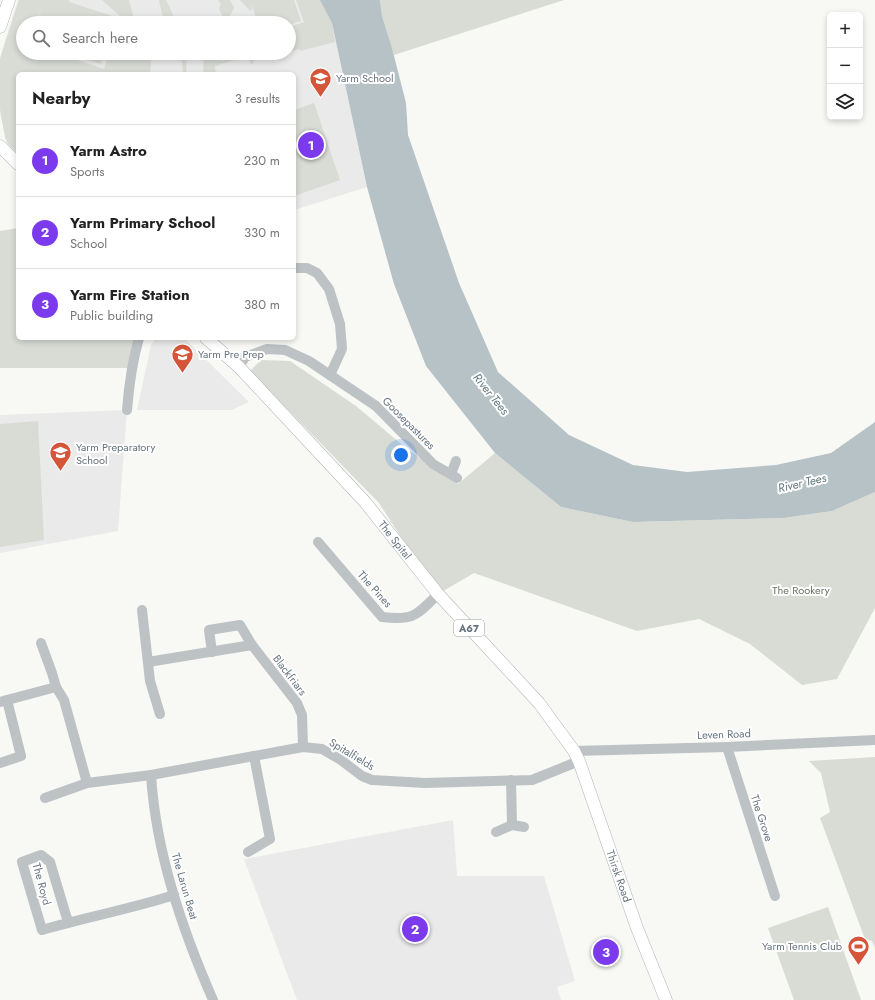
<!DOCTYPE html>
<meta charset="utf-8">
<style>
:root{--surface:#fff;--page:#f2f2f2;--text:#222;--muted:#767676;--line:#e0e0e0;--accent:#7c3aed}
body{margin:0;font-family:Jost,sans-serif;background:var(--page);color:var(--text)}
.controls{position:absolute;right:12px;top:12px;display:grid;overflow:hidden;border-radius:6px;box-shadow:0 2px 6px #0003}
.controls button{width:36px;height:36px;display:grid;place-items:center;padding:0;border:0;border-bottom:1px solid var(--line);background:var(--surface);color:var(--text);font:20px sans-serif}
.you{position:absolute;left:401px;top:455px;width:14px;height:14px;margin:-10px;border:3px solid #fff;border-radius:50%;background:#1a73e8;box-shadow:0 0 0 6px #1a73e833}
.badge{display:grid;place-items:center;width:26px;height:26px;border-radius:50%;background:var(--accent);color:#fff;font-size:13px;font-weight:700}
.pin{position:absolute;translate:-50% -50%;border:2px solid #fff;box-shadow:0 1px 4px #0006}
.list{margin:0;padding:0;list-style:none}
h2{display:flex;justify-content:space-between;align-items:center;height:52px;margin:0;padding:0 16px;font-size:17px}
h2 small{font-size:13px;font-weight:400;color:var(--muted)}
.list li{display:grid;grid-template-columns:26px 1fr auto;gap:12px;align-items:center;box-sizing:border-box;height:72px;padding:0 16px;border-top:1px solid var(--line)}
.list b{display:block;font-size:15px;white-space:nowrap}
.list p{margin:0;font-size:13px;white-space:nowrap;color:var(--muted)}
.list em{font-size:13px;font-style:normal;color:var(--muted)}
.icon{flex:none;width:22px;height:22px;fill:none;stroke:currentColor;stroke-width:2;stroke-linecap:round;stroke-linejoin:round}
.map{position:relative;flex:none;width:875px;height:1000px;overflow:hidden}
.search{position:absolute;background:var(--surface);box-shadow:0 2px 6px #0003;left:16px;top:16px;width:280px;height:44px;display:flex;align-items:center;gap:10px;box-sizing:border-box;padding:0 14px;border-radius:22px;color:var(--muted);font-size:15px}
.panel{position:absolute;background:var(--surface);box-shadow:0 2px 6px #0003;left:16px;top:72px;width:280px;height:268px;border-radius:6px}
.map>svg:first-child{display:block}
</style>
<div class="map">
<svg width="875" height="1000" viewBox="0 0 875 1000">
<rect width="100%" height="100%" fill="#f8f8f5"/>
<!-- built -->
<g fill="#e9eae9" fill-rule="evenodd">
<path d="M 18,0 L 320,0 L 332,23 L 367,187 L 294,210 L 294,74 L 18,74 L 18,155 L 7,144 L 0,112 L 0,57 ZM 23,23 L 289,23 L 289,53 L 23,53 Z"/>
<path d="M 156,338 L 184,338 L 249,402 L 232,410 L 137,410 L 151,345 Z"/>
<path d="M 127,410 L 118,531 L 0,553 L 0,415 Z"/>
<path d="M 453,820 L 457,876 L 544,876 L 575,981 L 557,987 L 561,1000 L 297,1000 L 244,859 Z"/>
</g>
<!-- green -->
<g fill="#d8dcd5">
<path d="M 19,0 L 69,0 L 69,2 L 116,17 L 114,23 L 37,23 L 42,5 L 36,23 L 23,23 L 23,53 L 56,53 L 104,69 L 109,53 L 148,53 L 151,63 L 150,74 L 18,74 L 18,154 L 8,144 L 5,137 L 0,109 L 0,59 Z"/>
<path d="M 102,0 L 129,0 L 135,23 L 118,23 L 120,16 Z"/>
<path d="M 159,0 L 166,0 L 176,21 L 181,20 L 175,23 L 167,23 L 162,14 Z"/>
<path d="M 218,0 L 230,0 L 234,8 L 227,21 L 225,22 L 219,9 L 221,4 Z"/>
<path d="M 240,0 L 294,0 L 301,21 L 289,25 L 289,23 L 258,23 L 251,4 L 252,10 L 250,11 Z"/>
<path d="M 296,0 L 321,0 L 332,23 L 335,42 L 300,51 L 299,49 L 289,52 L 289,27 L 304,22 Z"/>
<path d="M 380,0 L 564,0 L 394,55 L 382,16 Z"/>
<path d="M 65,53 L 104,53 L 101,64 Z"/>
<path d="M 181,53 L 187,53 L 186,74 L 183,74 Z"/>
<path d="M 204,53 L 218,53 L 222,61 L 237,54 L 239,57 L 249,53 L 254,63 L 251,64 L 248,56 L 215,66 L 216,74 L 203,74 Z"/>
<path d="M 314,103 L 340,180 L 294,196 L 294,110 Z"/>
<path d="M 18,228 L 18,338 L 135,338 L 128,368 L 0,368 L 0,231 Z"/>
<path d="M 261,360 L 290,361 L 356,406 L 406,448 L 458,484 L 495,453 L 561,507 L 633,522 L 784,518 L 832,511 L 875,492 L 875,608 L 837,679 L 802,685 L 750,644 L 699,619 L 637,631 L 474,573 L 438,594 L 379,503 L 250,371 Z"/>
<path d="M 38,421 L 44,540 L 0,547 L 0,424 Z"/>
<path d="M 875,757 L 875,948 L 872,941 L 865,939 L 820,818 L 830,812 L 821,773 L 809,761 Z"/>
<path d="M 828,907 L 861,1000 L 794,1000 L 768,928 Z"/>
</g>
<!-- water -->
<path fill="#b6c2c6" d="M 320,0 L 380,0 L 382,16 L 392,48 L 406,103 L 408,135 L 459,283 L 498,372 L 569,435 L 633,465 L 687,472 L 776,465 L 831,453 L 875,422 L 875,492 L 832,511 L 784,518 L 633,522 L 561,507 L 495,453 L 426,366 L 394,284 L 367,187 L 332,23 Z"/>
<g fill="none" stroke-linecap="round" stroke-linejoin="round">
<defs>
<g id="major">
<path d="M 0,27 L 9,0"/>
<path d="M 0,146 L 18,164"/>
<path id="s1" d="M 206,338 L 239,367 L 365,502 L 438,594 L 539,703 L 574,751 L 579,761 L 637,928 L 666,1000"/>
</g>
</defs>
<!-- major casing -->
<use href="#major" stroke="#b1b6ba" stroke-width="13"/>
<!-- minor -->
<g stroke="#bdc2c5" stroke-width="10">
<path d="M 294,268 L 307,268 L 317,273 L 329,289 L 340,324 L 342,349 L 330,375"/>
<path d="M 239,367 L 245,357 L 267,349 L 285,350 L 309,361 L 376,406 L 433,464 L 457,478"/>
<path d="M 127,410 C 129,385 132,362 139,338"/>
<path d="M 451,474 L 456,461"/>
<path d="M 318,542 L 382,617 C 414,621 417,615 438,594"/>
<path d="M 142,610 L 150,681 L 160,714"/>
<path d="M 41,643 L 52,673 L 56,687"/>
<path d="M 212,652 L 209,630 L 240,625 L 252,645 L 297,703 L 302,715 L 303,747"/>
<path d="M 148,662 L 252,645"/>
<path d="M 0,702 L 56,687 L 64,700 L 87,783"/>
<path d="M 727,747 L 775,896"/>
<path d="M 574,751 L 727,747 L 875,740"/>
<path d="M 0,763 L 21,756 L 7,700"/>
<path d="M 151,775 C 156,853 182,929 213,1000"/>
<path d="M 511,780 L 512,825"/>
<path d="M 45,798 L 87,783 L 151,775 L 303,747 L 322,749 L 341,760 L 362,776 L 372,780 L 425,783 L 532,780 L 579,761"/>
<path d="M 496,832 L 512,825 L 524,827"/>
<path d="M 248,852 L 270,839 L 254,756"/>
<path d="M 68,922 L 50,862 L 41,855 L 22,862 L 42,930 C 86,917 131,909 174,895"/>
</g>
<!-- major -->
<use href="#major" stroke="#fff" stroke-width="12"/>
</g>
<!-- icons -->
<defs>
<symbol id="school-pin" viewBox="-11 -11 22 30"><path d="M0 17L-7.5 6A9.5 9.5 0 1 1 7.5 6Z" fill="#d45539" stroke="#fff"/><path d="M0-5L7-2L0 1L-7-2ZM-4 1L0 2.5L4 1V4Q0 6-4 4Z" fill="#fff"/></symbol>
<symbol id="stadium-pin" viewBox="-11 -11 22 30"><path d="M0 17L-7.5 6A9.5 9.5 0 1 1 7.5 6Z" fill="#d45539" stroke="#fff"/><path d="M0-5a6.5 5 0 1 0 0 10a6.5 5 0 1 0 0-10ZM-3.5-1.8h7v3.6h-7Z" fill="#fff"/></symbol>
</defs>
<g fill-rule="evenodd">
<use href="#school-pin" x="308" y="66" width="25" height="34"/>
<use href="#school-pin" x="170" y="342" width="25" height="34"/>
<use href="#school-pin" x="48" y="440" width="25" height="34"/>
<use href="#stadium-pin" x="846" y="934" width="25" height="34"/>
</g>
<g text-anchor="middle" stroke-width="4" stroke-linejoin="round" paint-order="stroke">
<!-- shield labels -->
<rect fill="#fff" stroke="#949ea5" stroke-width="1" x="454" y="620" width="30" height="16" rx="3"/>
<g font-size="10" font-weight="bold" fill="#66747e">
<text x="469" y="632">A67</text>
</g>
<!-- poi labels -->
<g font-size="11" fill="#66747e" stroke="#fff" text-anchor="start">
<text x="336" y="82">Yarm School</text>
<text x="198" y="358">Yarm Pre Prep</text>
<text x="76" y="451">Yarm Preparatory<tspan x="76" dy="13">School</tspan></text>
<text x="842" y="950" text-anchor="end">Yarm Tennis Club</text>
</g>
<!-- street labels -->
<g font-size="11" fill="#66747e" stroke="#fff">
<text transform="translate(409 423) rotate(45)" y="4">Goosepastures</text>
<text dy="4" stroke="none"><textPath href="#s1" startOffset="277">The Spital</textPath></text>
<text transform="translate(375 589) rotate(48)" y="4">The Pines</text>
<text transform="translate(290 675) rotate(53)" y="4">Blackfriars</text>
<text transform="translate(724 734) rotate(-2)" y="4">Leven Road</text>
<text transform="translate(352 754) rotate(31)" y="4">Spitalfields</text>
<text transform="translate(762 818) rotate(72)" y="4">The Grove</text>
<text dy="4" stroke="none"><textPath href="#s1" startOffset="687">Thirsk Road</textPath></text>
<text transform="translate(42 884) rotate(75)" y="4">The Royd</text>
<text transform="translate(185 886) rotate(74)" y="4">The Larun Beat</text>
</g>
<!-- park labels -->
<g font-size="11" fill="#687664" stroke="#fff">
<text x="801" y="594">The Rookery</text>
</g>
<!-- water labels -->
<g font-size="12" font-style="italic" fill="#657a7f" stroke="#fff">
<text transform="translate(491 394) rotate(51)" y="4">River Tees</text>
<text transform="translate(802 483) rotate(-13)" y="4">River Tees</text>
</g>
</g>
</svg>
<div class="controls">
<button>+</button>
<button>−</button>
<button><svg class="icon" aria-label="layers" viewBox="0 0 24 24"><path d="M12 4l9 5-9 5-9-5zM3 14l9 5 9-5"/></svg></button>
</div>
<div class="you"></div>
<div class="pin badge" style="left:311px;top:145px">1</div>
<div class="pin badge" style="left:415px;top:929px">2</div>
<div class="pin badge" style="left:606px;top:952px">3</div>
<div class="search"><svg class="icon" aria-label="search" viewBox="0 0 24 24"><circle cx="10" cy="10" r="6"/><path d="M15 15l6 6"/></svg>Search here</div>
<section class="panel">
<h2>Nearby<small>3 results</small></h2>
<ul class="list">
<li><span class="badge">1</span><div><b>Yarm Astro</b><p>Sports</p></div><em>230 m</em></li>
<li><span class="badge">2</span><div><b>Yarm Primary School</b><p>School</p></div><em>330 m</em></li>
<li><span class="badge">3</span><div><b>Yarm Fire Station</b><p>Public building</p></div><em>380 m</em></li>
</ul>
</section>
</div>
